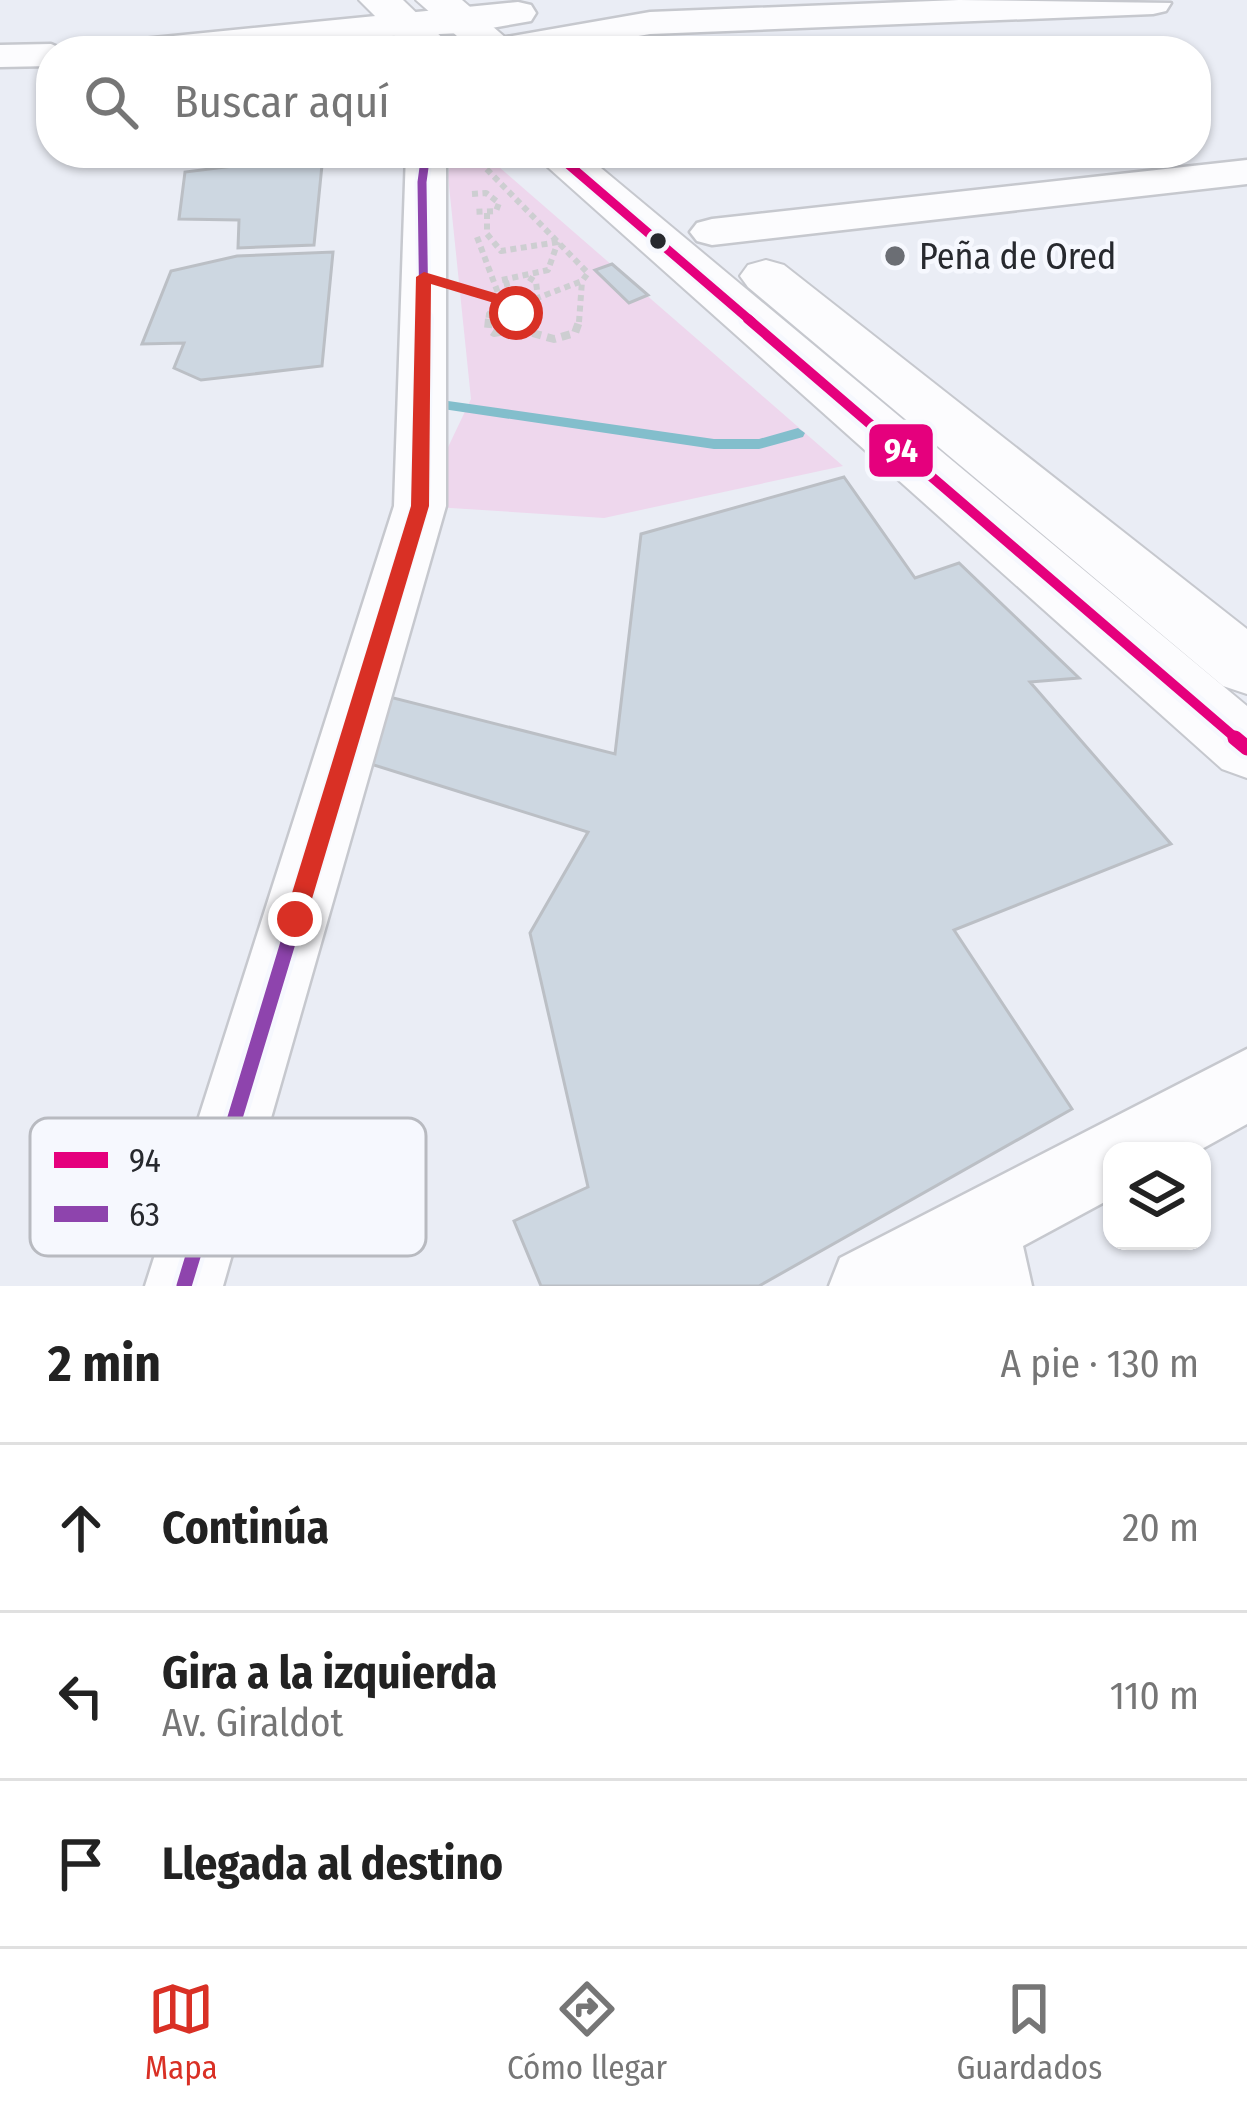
<!DOCTYPE html>
<html lang="es">
<meta charset="utf-8">
<style>
:root{--surface:#fff;--page:#f2f2f2;--text:#222;--muted:#767676;--line:#e0e0e0;--accent:#d93025}
body{margin:0;font-family:"Fira Sans Condensed",sans-serif;background:var(--page);color:var(--text)}
.controls{position:absolute;right:36px;bottom:36px;display:grid;overflow:hidden;border-radius:24px;box-shadow:0 3px 9px #0004}
.controls button{width:108px;height:108px;display:grid;place-items:center;padding:0;border:0;border-bottom:3px solid var(--line);background:var(--surface);color:var(--text);font:60px sans-serif}
.stop{position:absolute;width:36px;height:36px;margin:-27px;border:9px solid #d93025;border-radius:50%;background:#fff}
.stop.end{background:#d93025;border-color:#fff;box-shadow:0 3px 12px #0008}
.list{margin:0;padding:0;list-style:none}
h2{display:flex;justify-content:space-between;align-items:center;height:156px;margin:0;padding:0 48px;font-size:51px}
h2 small{font-size:39px;font-weight:400;color:var(--muted)}
.list li{display:grid;grid-template-columns:78px 1fr auto;gap:36px;align-items:center;box-sizing:border-box;height:168px;padding:0 48px;border-top:3px solid var(--line)}
.list b{display:block;font-size:45px;white-space:nowrap}
.list p{margin:0;font-size:39px;white-space:nowrap;color:var(--muted)}
.list em{font-size:39px;font-style:normal;color:var(--muted)}
.icon{flex:none;width:66px;height:66px;fill:none;stroke:currentColor;stroke-width:2;stroke-linecap:round;stroke-linejoin:round}
.map{position:relative;flex:none;width:1247px;height:1286px;overflow:hidden}
.search{position:absolute;background:var(--surface);box-shadow:0 3px 9px #0004;left:36px;right:36px;top:36px;height:132px;display:flex;align-items:center;gap:30px;box-sizing:border-box;padding:0 42px;border-radius:48px;color:var(--muted);font-size:45px}
.sheet{height:660px;background:var(--surface)}
nav{display:flex;justify-content:space-around;align-items:center;box-sizing:border-box;height:168px;border-top:3px solid var(--line);background:var(--surface);font-size:33px;color:var(--muted)}
nav a{display:grid;justify-items:center;gap:6px}
nav .on{color:var(--accent)}
.map>svg:first-child{display:block}
</style>
<div class="map">
<svg width="1247" height="1286" viewBox="0 0 1247 1286">
<rect width="100%" height="100%" fill="#eaedf5"/>
<!-- green -->
<path fill="#eed7ed" d="M 452,153 L 483,153 L 843,466 L 604,518 L 420,506 L 471,399 L 448,176 Z"/>
<g fill="none" stroke-linecap="round" stroke-linejoin="round">
<!-- stream -->
<path fill="#83becc" fill-rule="evenodd" d="M 441,400 L 714,439 L 759,439 L 798,428 L 805,433 L 803,437 L 759,449 L 714,449 L 436,408 L 434,405 L 436,402 Z"/>
</g>
<!-- building -->
<g fill="#cdd7e1" stroke="#bbbfc5" stroke-width="3">
<path d="M 323,155 L 314,245 L 238,248 L 239,220 L 179,219 L 185,172 Z"/>
<path d="M 333,252 L 322,366 L 201,380 L 174,368 L 184,343 L 142,344 L 171,271 L 237,256 Z"/>
<path d="M 612,264 L 648,295 L 629,303 L 595,270 Z"/>
<path d="M 844,477 L 915,578 L 959,563 L 1079,678 L 1030,682 L 1171,844 L 954,930 L 1072,1109 L 759,1286 L 541,1286 L 514,1221 L 588,1187 L 530,933 L 588,832 L 358,760 L 374,693 L 615,754 L 641,534 Z"/>
</g>
<g fill="none" stroke-linecap="round" stroke-linejoin="round">
<defs>
<g id="minor">
<path d="M 959,0 L 1171,3 L 1166,11 L 1153,14 L 650,34 L 552,51 L 470,51 L 476,43 L 489,40 L 650,12 Z"/>
<path d="M 518,2 L 531,5 L 536,13 L 531,21 L 463,33 L 344,38 L 230,51 L 114,51 L 120,43 L 133,40 Z"/>
<path d="M 51,44 L 67,51 L 51,51 L 51,66 L 0,67 L 0,45 Z"/>
<path d="M 406,153 L 446,153 L 446,506 L 223,1286 L 145,1286 L 394,506 Z"/>
<path d="M 1247,160 L 1247,184 L 712,245 L 697,241 L 690,232 L 697,223 L 712,219 Z"/>
<path d="M 1247,1049 L 1247,1124 L 1198,1151 L 1112,1151 L 1112,1198 L 1023,1246 L 1032,1286 L 829,1286 L 840,1258 Z"/>
</g>
<g id="trunk">
<path d="M 359,0 L 403,0 L 456,51 L 410,51 Z"/>
<path d="M 416,0 L 462,0 L 521,51 L 474,51 Z"/>
<path d="M 532,153 L 583,153 L 1247,706 L 1247,778 L 1222,769 Z"/>
<path d="M 766,260 L 784,265 L 1247,629 L 1247,694 L 1223,686 L 748,287 L 740,276 L 748,265 Z"/>
</g>
</defs>
<!-- minor casing -->
<use href="#minor" stroke="#c6c8ce" stroke-width="5"/>
<!-- trunk casing -->
<use href="#trunk" stroke="#c6c8ce" stroke-width="4"/>
<!-- path-far1 -->
<g stroke="#cdced1" stroke-width="6" stroke-dasharray="6 4.5" stroke-linecap="butt">
<path d="M 472,154 L 588,273 L 582,281 L 527,302"/>
<path d="M 472,194 L 486,193 L 499,203 L 496,211 L 473,212"/>
<path d="M 487,213 L 487,234 L 501,251 L 558,242"/>
<path d="M 477,237 L 501,301 L 489,314 L 488,322"/>
<path d="M 502,280 L 548,270 L 558,242"/>
<path d="M 506,281 L 516,322"/>
<path d="M 470,293 L 527,302 L 537,290 L 536,282 L 528,277"/>
<path d="M 579,322 L 582,281"/>
</g>
<!-- path -->
<g stroke="#cdced1" stroke-width="8" stroke-dasharray="9 6" stroke-linecap="butt">
<path d="M 489,319 L 488,329 L 494,333 L 518,329 L 516,319"/>
<path d="M 518,329 L 554,339 L 575,333 L 580,319"/>
</g>
<!-- minor -->
<use href="#minor" fill="#fcfcfe" fill-rule="evenodd"/>
<!-- trunk -->
<use href="#trunk" fill="#fcfcfe" fill-rule="evenodd"/>
<defs>
<path id="bus-1-far2" d="M 555,153 L 752,322"/>
<path id="bus-1-far1" d="M 748,319 L 1239,741"/>
<path id="bus-1" d="M 1235,738 L 1247,748"/>
<path id="bus-2-far2" d="M 424,322 L 422,182 L 426,153"/>
<path id="bus-2-far1" d="M 349,741 L 420,506 L 424,319"/>
<path id="bus-2" d="M 184,1286 L 350,738"/>
</defs>
<!-- bus-1-far2 casing -->
<use href="#bus-1-far2" stroke="#f6f8fe" stroke-width="15"/>
<!-- bus-1-far1 casing -->
<use href="#bus-1-far1" stroke="#f6f8fe" stroke-width="20"/>
<!-- bus-1 casing -->
<use href="#bus-1" stroke="#f6f8fe" stroke-width="24"/>
<!-- bus-2-far2 casing -->
<use href="#bus-2-far2" stroke="#f6f8fe" stroke-width="15"/>
<!-- bus-2-far1 casing -->
<use href="#bus-2-far1" stroke="#f6f8fe" stroke-width="20"/>
<!-- bus-2 casing -->
<use href="#bus-2" stroke="#f6f8fe" stroke-width="24"/>
<!-- bus-1-far2 -->
<use href="#bus-1-far2" stroke="#e5007d" stroke-width="9"/>
<!-- bus-1-far1 -->
<use href="#bus-1-far1" stroke="#e5007d" stroke-width="10"/>
<!-- bus-1 -->
<use href="#bus-1" stroke="#e5007d" stroke-width="15"/>
<!-- bus-2-far2 -->
<use href="#bus-2-far2" stroke="#8e44ad" stroke-width="9"/>
<!-- bus-2-far1 -->
<use href="#bus-2-far1" stroke="#8e44ad" stroke-width="10"/>
<!-- bus-2 -->
<use href="#bus-2" stroke="#8e44ad" stroke-width="15"/>
</g>
<!-- route -->
<path fill="#d93025" d="M 424,272 L 515,299 L 524,313 L 511,316 L 504,306 L 431,284 L 429,506 L 306,919 L 295,929 L 284,919 L 411,506 L 416,277 Z"/>
<!-- markers -->
<circle fill="#27292e" stroke="#f6f8fe" stroke-width="4.5" cx="658" cy="241" r="10"/>
<circle fill="#6b6e74" stroke="#f6f8fe" stroke-width="4.5" cx="895" cy="256" r="12"/>
<g text-anchor="middle" stroke-width="9" stroke-linejoin="round" paint-order="stroke">
<!-- far-poi labels -->
<g font-size="36" fill="#27292e" stroke="#f6f8fe" text-anchor="start">
<text x="919" y="269">Peña de Ored</text>
</g>
</g>
<!-- legend -->
<rect x="30" y="1118" width="396" height="138" rx="18" fill="#f6f8fe" stroke="#b8bac0" stroke-width="3"/>
<rect x="54" y="1152" width="54" height="16" fill="#e5007d"/>
<rect x="54" y="1206" width="54" height="16" fill="#8e44ad"/>
<g font-size="33" fill="#27292e">
<text x="129" y="1172">94</text>
<text x="129" y="1226">63</text>
</g>
<rect stroke="#f6f8fe" stroke-width="4.5" x="867" y="422" width="68" height="57" rx="12" fill="#e5007d"/>
<g font-size="33" text-anchor="middle" font-weight="bold" fill="#fff">
<text x="901" y="462">94</text>
</g>
</svg>
<div class="controls">
<button><svg class="icon" aria-label="layers" viewBox="0 0 24 24"><path d="M12 4l9 5-9 5-9-5zM3 14l9 5 9-5"/></svg></button>
</div>
<div class="stop" style="left:516px;top:313px"></div>
<div class="stop end" style="left:295px;top:919px"></div>
<div class="search"><svg class="icon" aria-label="search" viewBox="0 0 24 24"><circle cx="10" cy="10" r="6"/><path d="M15 15l6 6"/></svg>Buscar aquí</div>
</div>
<section class="sheet">
<h2>2 min<small>A pie · 130 m</small></h2>
<ul class="list">
<li><svg class="icon" aria-label="ahead" viewBox="0 0 24 24"><path d="M12 20V5M6 11l6-6 6 6"/></svg><div><b>Continúa</b></div><em>20 m</em></li>
<li><svg class="icon" aria-label="left" viewBox="0 0 24 24"><path d="M17 20v-9H6M10 6l-5 5 5 5"/></svg><div><b>Gira a la izquierda</b><p>Av. Giraldot</p></div><em>110 m</em></li>
<li><svg class="icon" aria-label="arrive" viewBox="0 0 24 24"><path d="M6 21V4h12l-3 4 3 4H6"/></svg><div><b>Llegada al destino</b></div></li>
</ul>
</section>
<nav>
<a class="on"><svg class="icon" aria-label="map" viewBox="0 0 24 24"><path d="M3 6l6-2 6 2 6-2v14l-6 2-6-2-6 2zM9 4v14M15 6v14"/></svg>Mapa</a>
<a><svg class="icon" aria-label="directions" viewBox="0 0 24 24"><path d="M12 3l9 9-9 9-9-9zM9 14v-3h6M13 9l2 2-2 2"/></svg>Cómo llegar</a>
<a><svg class="icon" aria-label="saved" viewBox="0 0 24 24"><path d="M7 4h10v16l-5-4-5 4z"/></svg>Guardados</a>
</nav>
